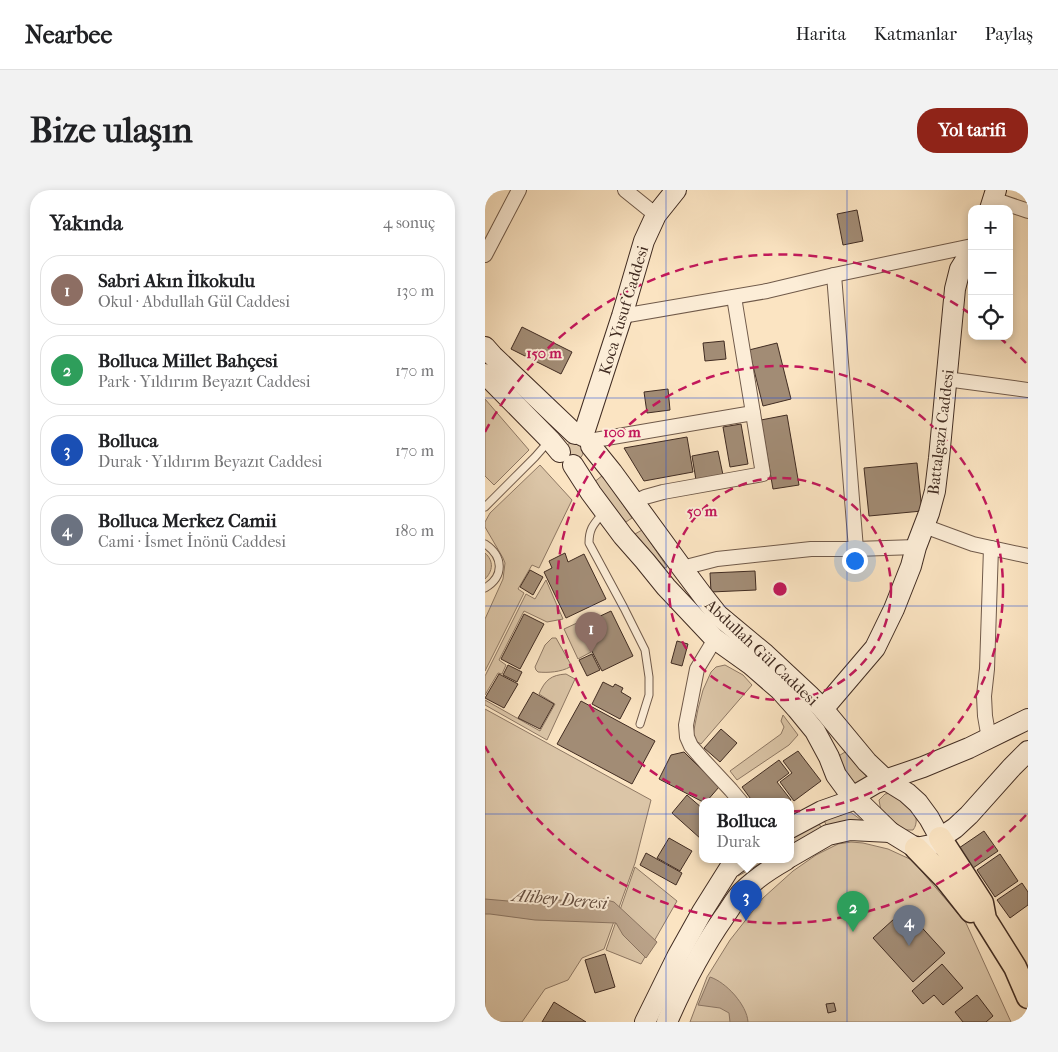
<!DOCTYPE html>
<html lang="tr">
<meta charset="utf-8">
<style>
:root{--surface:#fff;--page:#f2f2f2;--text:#202124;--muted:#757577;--line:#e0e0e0;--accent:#8f2418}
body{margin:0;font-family:"IM FELL French Canon",serif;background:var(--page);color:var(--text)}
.controls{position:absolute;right:15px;top:15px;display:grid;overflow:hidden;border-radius:10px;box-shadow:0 2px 8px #0003}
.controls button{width:45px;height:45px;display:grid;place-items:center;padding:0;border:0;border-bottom:1px solid var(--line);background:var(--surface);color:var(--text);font:25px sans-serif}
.you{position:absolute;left:369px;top:370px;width:18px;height:18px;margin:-12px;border:4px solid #fff;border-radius:50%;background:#1a73e8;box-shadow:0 0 0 8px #1a73e833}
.badge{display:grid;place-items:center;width:32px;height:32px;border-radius:50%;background:var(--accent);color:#fff;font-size:16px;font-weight:700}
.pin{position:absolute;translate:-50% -41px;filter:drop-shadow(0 1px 2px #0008)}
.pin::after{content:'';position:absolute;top:26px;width:18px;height:15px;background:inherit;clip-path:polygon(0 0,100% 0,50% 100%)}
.popup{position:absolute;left:214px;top:608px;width:95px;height:65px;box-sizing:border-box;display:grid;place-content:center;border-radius:10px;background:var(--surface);filter:drop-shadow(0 1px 4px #0005);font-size:16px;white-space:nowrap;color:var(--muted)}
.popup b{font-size:19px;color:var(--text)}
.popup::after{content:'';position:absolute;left:50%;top:100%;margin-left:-10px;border:10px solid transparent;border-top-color:var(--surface)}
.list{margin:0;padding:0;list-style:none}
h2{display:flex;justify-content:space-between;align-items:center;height:65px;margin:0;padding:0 20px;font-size:21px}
h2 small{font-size:16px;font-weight:400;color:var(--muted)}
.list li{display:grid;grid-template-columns:32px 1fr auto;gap:15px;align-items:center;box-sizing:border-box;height:70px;margin:0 10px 10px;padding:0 10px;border:1px solid var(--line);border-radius:20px}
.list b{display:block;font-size:19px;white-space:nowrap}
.list p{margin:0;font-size:16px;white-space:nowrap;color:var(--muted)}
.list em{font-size:16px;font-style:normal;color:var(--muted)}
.icon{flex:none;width:28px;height:28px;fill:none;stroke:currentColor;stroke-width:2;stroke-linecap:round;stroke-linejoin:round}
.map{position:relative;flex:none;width:543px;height:832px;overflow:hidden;border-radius:20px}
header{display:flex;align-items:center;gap:30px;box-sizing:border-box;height:70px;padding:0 25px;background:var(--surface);border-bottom:1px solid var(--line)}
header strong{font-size:24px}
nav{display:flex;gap:28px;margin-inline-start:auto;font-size:18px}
.intro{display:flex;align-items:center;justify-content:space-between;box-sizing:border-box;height:120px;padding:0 30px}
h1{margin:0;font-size:35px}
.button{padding:12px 22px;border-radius:20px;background:var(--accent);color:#fff;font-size:18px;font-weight:700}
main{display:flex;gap:30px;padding:0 30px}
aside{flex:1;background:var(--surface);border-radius:20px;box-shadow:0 2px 8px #0003}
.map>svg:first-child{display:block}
</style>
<header>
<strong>Nearbee</strong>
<nav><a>Harita</a><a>Katmanlar</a><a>Paylaş</a></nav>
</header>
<div class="intro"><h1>Bize ulaşın</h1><a class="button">Yol tarifi</a></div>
<main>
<aside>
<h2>Yakında<small>4 sonuç</small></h2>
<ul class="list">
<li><span class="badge" style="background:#8d6e63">1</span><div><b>Sabri Akın İlkokulu</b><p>Okul · Abdullah Gül Caddesi</p></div><em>130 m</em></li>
<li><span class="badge" style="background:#2e9e5b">2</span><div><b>Bolluca Millet Bahçesi</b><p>Park · Yıldırım Beyazıt Caddesi</p></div><em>170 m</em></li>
<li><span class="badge" style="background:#1a4fb4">3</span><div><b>Bolluca</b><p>Durak · Yıldırım Beyazıt Caddesi</p></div><em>170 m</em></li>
<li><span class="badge" style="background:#6b7280">4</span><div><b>Bolluca Merkez Camii</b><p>Cami · İsmet İnönü Caddesi</p></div><em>180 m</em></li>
</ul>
</aside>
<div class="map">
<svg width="543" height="832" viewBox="0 0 543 832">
<rect width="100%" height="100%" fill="#fbe4c2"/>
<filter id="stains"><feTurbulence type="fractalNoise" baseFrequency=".004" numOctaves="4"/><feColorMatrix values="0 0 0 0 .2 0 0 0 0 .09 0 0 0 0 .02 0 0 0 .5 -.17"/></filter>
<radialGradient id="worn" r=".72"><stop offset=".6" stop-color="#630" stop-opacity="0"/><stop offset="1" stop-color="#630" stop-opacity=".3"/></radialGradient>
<!-- green -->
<g fill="#dbc5a7" stroke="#8e7864">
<path d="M 0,209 L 44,260 L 9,295 L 0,286 Z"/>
<path d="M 89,251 L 97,255 C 99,261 99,265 94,269 L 82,267 L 81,256 L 86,252 Z"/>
<path d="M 55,275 L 87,310 L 54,378 L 47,375 L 33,399 L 39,403 L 0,481 L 0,429 L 18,389 L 20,373 L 18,368 L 0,337 L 0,332 L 5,323 Z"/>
<path d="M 118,285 L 147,328 L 141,332 L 108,293 Z"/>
<path d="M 157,340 L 182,377 L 180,378 L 150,344 Z"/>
<path d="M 0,363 C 9,371 8,381 0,389 Z"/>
<path d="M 61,390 L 78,429 L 62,432 L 39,421 L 14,470 L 21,475 L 17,484 L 13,483 L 0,505 L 0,486 L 41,404 L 50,409 Z"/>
<path d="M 92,433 L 106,462 L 93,469 L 79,439 Z"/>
<path d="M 67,448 L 71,448 L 85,473 L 85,477 C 76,482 63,483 53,482 L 51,480 L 50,477 L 60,455 Z"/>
<path d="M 240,475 L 258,485 L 267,495 L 216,554 L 211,551 L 208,545 L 213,519 L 218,500 L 226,482 L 231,477 Z"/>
<path d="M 81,484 L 90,489 L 62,550 L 0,515 L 0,510 L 55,541 L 70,514 L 54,504 C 60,490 66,485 81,484 Z"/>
<path d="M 0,519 L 166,610 L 150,673 L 119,759 L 97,768 L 83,790 L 60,799 L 37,832 L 0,832 Z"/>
<path d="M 298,525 L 313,545 L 304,555 L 252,590 L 245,581 L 296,544 L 299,537 L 296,531 Z"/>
<path d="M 360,562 L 382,587 L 370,595 L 365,593 L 352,567 Z"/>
<path d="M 406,603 C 411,607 422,612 426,617 C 432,624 433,634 428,640 L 418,640 L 396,621 L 394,610 L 400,604 Z"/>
<path d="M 364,621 L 379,632 L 343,638 L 338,629 Z"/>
<path d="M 333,632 L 337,639 L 305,656 L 305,648 Z"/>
<path d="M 366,652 L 378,653 L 403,659 L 427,670 L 481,733 L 526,832 L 205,832 L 222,787 L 245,750 L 278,708 L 308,681 L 331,665 L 353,654 Z"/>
<path d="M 268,670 L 282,670 L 253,686 L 250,683 L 251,680 Z"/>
<path d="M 150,677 L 192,711 L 156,774 L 121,760 Z"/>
</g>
<!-- water -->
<g fill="#bca58c" stroke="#8b7562">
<path d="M 0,709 L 23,711 L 47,711 L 118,709 L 129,712 L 172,752 L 161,768 L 138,745 L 131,733 L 50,730 L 5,724 L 0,724 Z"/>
<path d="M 225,787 C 241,792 262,815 263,832 L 245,832 L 244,823 L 235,818 L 213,815 Z"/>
</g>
<!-- building -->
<g fill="#a28c75" stroke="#412c22">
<path d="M 372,20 L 378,51 L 358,55 L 352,24 Z"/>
<path d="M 37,137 L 87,162 L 76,184 L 26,159 Z"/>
<path d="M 239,151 L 241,169 L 220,171 L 218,153 Z"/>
<path d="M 292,153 L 306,209 L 278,216 L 264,160 Z"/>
<path d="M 183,199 L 185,220 L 162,223 L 159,202 Z"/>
<path d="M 302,225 L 314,295 L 288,299 L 276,230 Z"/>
<path d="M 256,234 L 263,274 L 245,277 L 238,237 Z"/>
<path d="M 202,247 L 208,282 L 159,291 L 139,258 Z"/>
<path d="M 233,261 L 238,285 L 211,290 L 207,266 Z"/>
<path d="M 432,273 L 437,321 L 384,326 L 379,278 Z"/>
<path d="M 80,363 L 83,372 L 99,364 L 121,409 L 81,428 L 59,382 L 67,378 L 64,371 Z"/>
<path d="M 45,380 L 58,387 L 48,405 L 35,397 Z"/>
<path d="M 270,381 L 271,400 L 226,402 L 225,383 Z"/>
<path d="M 126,421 L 148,466 L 117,481 L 94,436 Z"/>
<path d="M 39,424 L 59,434 L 35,479 L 16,469 Z"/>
<path d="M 192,451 L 203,454 L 197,476 L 186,473 Z"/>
<path d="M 107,464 L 115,480 L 102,486 L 94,470 Z"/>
<path d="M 23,475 L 37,482 L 32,492 L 18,485 Z"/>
<path d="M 14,484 L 33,494 L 19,518 L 0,508 Z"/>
<path d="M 118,492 L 128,497 L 130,494 L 138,498 L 136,502 L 146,508 L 135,529 L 107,514 Z"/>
<path d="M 48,502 L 69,514 L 55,539 L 33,528 Z"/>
<path d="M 96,511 L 170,551 L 147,594 L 72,554 Z"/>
<path d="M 236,539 L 252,553 L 235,572 L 219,558 Z"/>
<path d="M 313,561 L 336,591 L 309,611 L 295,592 L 307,583 L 298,571 Z"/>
<path d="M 199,562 L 234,597 L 221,612 L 218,612 L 174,589 L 186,565 Z"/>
<path d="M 294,570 L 304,583 L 292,592 L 306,610 L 304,612 L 268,612 L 257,597 Z"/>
<path d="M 202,605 L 217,618 L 217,647 L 216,649 L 187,623 Z"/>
<path d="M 499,641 L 513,661 L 488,678 L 474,658 Z"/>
<path d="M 184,648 L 207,661 L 195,681 L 172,668 Z"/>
<path d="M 161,663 L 197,683 L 191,695 L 155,675 Z"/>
<path d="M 515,664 L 533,691 L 510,707 L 492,680 Z"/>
<path d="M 537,693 L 543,702 L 543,715 L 525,728 L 512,710 Z"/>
<path d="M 420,719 L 460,763 L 428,792 L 388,748 Z"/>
<path d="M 120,764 L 130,797 L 110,803 L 100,770 Z"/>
<path d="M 457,774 L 478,798 L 458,815 L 449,805 L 438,814 L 427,801 Z"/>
<path d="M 492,805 L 508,826 L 501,832 L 478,832 L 470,822 Z"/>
<path d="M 69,812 L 101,832 L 57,832 Z"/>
<path d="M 349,813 L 351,821 L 343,823 L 341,814 Z"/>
</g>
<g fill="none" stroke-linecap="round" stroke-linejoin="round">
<defs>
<g id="lane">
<path d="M 0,317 L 50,267 L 64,251"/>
<path d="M 118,323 C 109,334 104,338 104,353 L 139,418 L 160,460 L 164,487 L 164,505 L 155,534"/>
<path d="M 0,354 C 18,366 20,386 0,398"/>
</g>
<g id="street">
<path d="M 140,0 L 171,25"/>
<path d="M 508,9 L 543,21"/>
<path d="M 0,65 L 34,0"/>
<path d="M 349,85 L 371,359"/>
<path d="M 137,126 L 282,101 L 349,85 L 487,56"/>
<path d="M 461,189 L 543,200"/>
<path d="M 104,251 L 268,223"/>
<path d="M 149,312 L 160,307 L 178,302 L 278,284 L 249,107"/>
<path d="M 439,336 L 488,354 L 543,366"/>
<path d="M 197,378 L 232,369 L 326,359 L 371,359 L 431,357"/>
<path d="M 230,449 L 212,479 L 201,535 L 202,547 L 206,556 L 220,572 L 246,600 L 256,612"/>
<path d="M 504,549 L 500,526 L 499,506 L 502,479 L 506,358"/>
</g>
<g id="secondary">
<path d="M 505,19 L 511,0"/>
<path d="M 0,157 L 8,166 L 90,244"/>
<path d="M 0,184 L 65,250 L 75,262"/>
<path d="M 98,246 L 137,126 L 159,51 L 171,25 L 191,0"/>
<path d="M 106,256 L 127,282 L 197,378 L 218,406 L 233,425 L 280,464 L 324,505 L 338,519 L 382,572 L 401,590 L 422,603 L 433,613 L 444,628 L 455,648"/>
<path d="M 88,275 L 106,303 L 138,346 L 160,371 L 181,397 L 230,449 L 265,474 L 295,500 L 312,519 L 330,541 L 344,567 L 351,585 L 362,600 L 405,642 L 431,658 L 446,655 L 452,652 L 455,648 L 470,638 L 484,625 L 527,577 L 543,561"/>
<path d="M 338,519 L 390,458 L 409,419 L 426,376 L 431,357 L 444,323 L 450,301 L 454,268 L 470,99 L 475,79 L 487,60"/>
<path d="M 305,638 L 337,621 L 371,609 L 374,603 L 391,593 L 438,577 L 484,558 L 543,529"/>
<path d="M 305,667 L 343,645 L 365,640 L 405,642"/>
<path d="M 160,832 L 193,765 L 217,722 L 244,679 L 256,670"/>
<path d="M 182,832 C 198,795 216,760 239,727 C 245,719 250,709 257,702 C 270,689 285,679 301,670"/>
</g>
<g id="primary">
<path d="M 455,648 L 497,713 L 500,729 L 530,777 L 543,807"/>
<path d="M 431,658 L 460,688 L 486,721"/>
</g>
</defs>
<!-- lane casing -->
<use href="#lane" stroke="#705a4a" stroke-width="9"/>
<!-- street casing -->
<use href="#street" stroke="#705a4a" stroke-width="16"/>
<!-- secondary casing -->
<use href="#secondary" stroke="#412c22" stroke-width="22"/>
<!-- primary casing -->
<use href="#primary" stroke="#412c22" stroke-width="25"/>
<!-- lane -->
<use href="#lane" stroke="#fcedd7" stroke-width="7"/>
<!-- street -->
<use href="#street" stroke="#fcedd7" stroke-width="14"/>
<!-- secondary -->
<use href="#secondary" stroke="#fcedd7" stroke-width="20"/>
<!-- primary -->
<use href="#primary" stroke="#fbe4c2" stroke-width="22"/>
</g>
<!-- grid -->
<path fill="none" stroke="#1d4ed8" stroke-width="1" stroke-opacity="0.55" d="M 181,0 L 181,832M 362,0 L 362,832M 0,208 L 543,208M 0,416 L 543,416M 0,624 L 543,624"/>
<!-- distance rings -->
<g fill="none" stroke="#c2185b" stroke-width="2.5" stroke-dasharray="9 6">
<circle cx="295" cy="399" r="111"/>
<circle cx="295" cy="399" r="223"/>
<path d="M541 625A334 334 0 0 1 0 556M0 242A334 334 0 0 1 487 125M514 147A334 334 0 0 1 541 173"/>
</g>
<g text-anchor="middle" stroke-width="4" stroke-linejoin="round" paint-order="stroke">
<!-- street labels -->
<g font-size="16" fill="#412c22" stroke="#fcedd7">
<text transform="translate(138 120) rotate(-73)" y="6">Koca Yusuf Caddesi</text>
<text transform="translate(455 242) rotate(-83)" y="6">Battalgazi Caddesi</text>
<text transform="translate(277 462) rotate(43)" y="6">Abdullah Gül Caddesi</text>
</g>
<!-- water labels -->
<g font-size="18" font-style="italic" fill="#665042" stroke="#fcedd7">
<text transform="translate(75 709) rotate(5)" y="6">Alibey Deresi</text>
</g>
</g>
<circle cx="295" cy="399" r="8" fill="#c2185b" stroke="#fcedd7" stroke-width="2.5"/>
<g font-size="15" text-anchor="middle" font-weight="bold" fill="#c2185b" stroke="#fcedd7" stroke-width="4" stroke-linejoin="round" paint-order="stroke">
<text x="59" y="168">150 m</text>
<text x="137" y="247">100 m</text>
<text x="217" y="326">50 m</text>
</g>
<rect width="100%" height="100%" filter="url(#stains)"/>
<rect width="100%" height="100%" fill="url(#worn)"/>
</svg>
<div class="controls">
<button>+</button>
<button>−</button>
<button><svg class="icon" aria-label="locate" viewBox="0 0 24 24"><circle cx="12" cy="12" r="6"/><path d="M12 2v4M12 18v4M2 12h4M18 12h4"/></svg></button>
</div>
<div class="you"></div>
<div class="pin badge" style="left:106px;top:463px;background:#8d6e63">1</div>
<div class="pin badge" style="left:368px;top:742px;background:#2e9e5b">2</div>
<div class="pin badge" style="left:261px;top:731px;background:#1a4fb4">3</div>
<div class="popup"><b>Bolluca</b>Durak</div>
<div class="pin badge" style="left:424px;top:756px;background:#6b7280">4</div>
</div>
</main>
